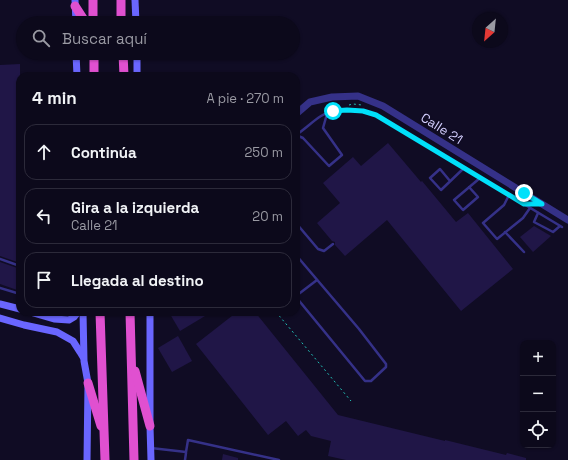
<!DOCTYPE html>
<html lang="es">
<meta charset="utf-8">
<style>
:root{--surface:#0c091b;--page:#151224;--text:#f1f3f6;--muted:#9a9aa3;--line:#2c2a3a}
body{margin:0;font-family:"Space Grotesk",sans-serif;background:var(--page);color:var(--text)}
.controls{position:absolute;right:12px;bottom:12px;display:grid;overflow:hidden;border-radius:8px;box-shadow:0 1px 3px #0004}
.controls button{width:36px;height:36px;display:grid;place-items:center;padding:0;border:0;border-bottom:1px solid var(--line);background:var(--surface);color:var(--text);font:20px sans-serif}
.compass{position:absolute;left:472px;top:12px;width:36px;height:36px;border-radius:50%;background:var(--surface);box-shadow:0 1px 3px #0004;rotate:207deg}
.stop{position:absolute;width:12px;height:12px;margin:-9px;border:3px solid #00e0fa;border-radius:50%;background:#fff}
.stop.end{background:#00e0fa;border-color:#fff;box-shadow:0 1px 4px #0008}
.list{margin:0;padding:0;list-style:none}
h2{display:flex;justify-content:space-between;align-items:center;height:52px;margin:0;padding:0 16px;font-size:17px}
h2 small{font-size:13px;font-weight:400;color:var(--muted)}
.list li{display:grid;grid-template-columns:26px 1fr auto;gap:12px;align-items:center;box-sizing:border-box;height:56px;margin:0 8px 8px;padding:0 8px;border:1px solid var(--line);border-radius:12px}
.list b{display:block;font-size:15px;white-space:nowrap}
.list p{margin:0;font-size:13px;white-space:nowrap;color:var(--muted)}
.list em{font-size:13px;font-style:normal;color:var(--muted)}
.icon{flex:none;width:22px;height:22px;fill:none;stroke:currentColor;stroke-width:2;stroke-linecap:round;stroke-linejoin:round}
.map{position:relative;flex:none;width:568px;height:460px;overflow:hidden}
.search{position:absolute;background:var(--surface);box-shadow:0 1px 3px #0004;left:16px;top:16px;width:284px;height:44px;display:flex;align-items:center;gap:10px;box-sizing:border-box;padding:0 14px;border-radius:22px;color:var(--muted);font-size:15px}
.panel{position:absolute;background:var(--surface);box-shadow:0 1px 3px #0004;left:16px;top:72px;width:284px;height:244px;border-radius:12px}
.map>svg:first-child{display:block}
</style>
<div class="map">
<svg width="568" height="460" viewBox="0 0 568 460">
<rect width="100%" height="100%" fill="#100c24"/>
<!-- building -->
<g fill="#201647">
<path d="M 20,64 L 20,263 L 0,256 L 0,65 Z"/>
<path d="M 388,143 L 421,182 L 422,181 L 456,222 L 468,213 L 513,269 L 461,311 L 387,220 L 345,256 L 335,245 L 335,242 L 332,241 L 317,223 L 340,203 L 323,183 L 353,157 L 361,166 Z"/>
<path d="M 534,226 L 551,236 L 533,252 L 520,237 Z"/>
<path d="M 0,262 L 20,269 L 20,291 L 0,284 Z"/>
<path d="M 174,312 L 202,312 L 205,316 L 180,331 L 170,314 Z"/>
<path d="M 237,312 L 255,312 L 338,415 L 445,441 L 445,440 L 506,455 L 507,453 L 526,458 L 526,460 L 346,460 L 328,456 L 331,441 L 311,436 L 306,430 L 298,436 L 286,421 L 268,435 L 196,344 Z"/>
<path d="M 178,336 L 192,361 L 172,372 L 158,348 Z"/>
<path d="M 223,454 L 238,458 L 238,460 L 222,460 Z"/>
</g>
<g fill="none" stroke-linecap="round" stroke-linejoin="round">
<!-- path -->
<g stroke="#21c1b7" stroke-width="1" stroke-dasharray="2 3" stroke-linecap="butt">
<path d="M 349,105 L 353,104 L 362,105"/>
<path d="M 276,312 L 351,401"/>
</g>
<!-- service -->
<g stroke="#353188" stroke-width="2.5">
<path d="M 296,135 C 305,129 313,121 321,116 C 338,106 359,109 376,115 L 562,227"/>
<path d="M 296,135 L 303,138 L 329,166 L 342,155 L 323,128 L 327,114"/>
<path d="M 450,181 L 440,169 L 430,178 L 441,190 L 464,168"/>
<path d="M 469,187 L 478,197 L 463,210 L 454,200 L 480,178"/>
<path d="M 509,195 L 504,205 L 483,223 L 497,239 L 523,218 L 530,208"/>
<path d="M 525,204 L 538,204"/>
<path d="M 538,213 L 534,222 L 553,232 L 560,226"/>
<path d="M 296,223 L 318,249 L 324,251 L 333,244"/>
<path d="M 505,232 L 524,252"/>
<path d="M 296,255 L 359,329 L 386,364 L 386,367 L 371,381 L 365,381 L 296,297"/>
<path d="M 0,259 L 20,266"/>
<path d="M 0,288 L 20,294"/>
<path d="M 296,296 L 317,280"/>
<path d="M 151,448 L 186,452 L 188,440 L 279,460"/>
<path d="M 185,460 L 186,453"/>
</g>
<!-- tertiary -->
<path stroke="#353188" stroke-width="7" d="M 296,114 L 310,102 L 332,97 L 358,96 L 383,106 L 568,220"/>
<!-- secondary -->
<g stroke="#6a66ff" stroke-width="7">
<path d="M 75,0 L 76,23"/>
<path d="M 135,0 L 136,23"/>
<path d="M 76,53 L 77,76"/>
<path d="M 137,53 L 137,76"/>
<path d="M 0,304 L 20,309"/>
<path d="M 30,312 L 54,319 L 69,320 L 74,317 L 78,312"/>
<path d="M 83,312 L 84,361 L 88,383 L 87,460"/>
<path d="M 150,312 L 150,426 L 151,460"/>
<path d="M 0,318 L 24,325 L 57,332 L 73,341 L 80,352 L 83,357"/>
</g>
<!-- trunk -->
<g stroke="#e050d0" stroke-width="9">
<path d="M 93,0 L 93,23"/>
<path d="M 121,0 L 121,23"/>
<path d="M 75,6 L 86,23"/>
<path d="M 94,53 L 94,76"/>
<path d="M 123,53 L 124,76"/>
<path d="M 100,312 L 105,460"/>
<path d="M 130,312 L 134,460"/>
<path d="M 135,371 L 150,426"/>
<path d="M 88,383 L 101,426"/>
</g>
</g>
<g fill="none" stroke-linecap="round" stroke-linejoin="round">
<!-- route -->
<path stroke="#00e0fa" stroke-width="5" d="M 333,111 L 347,110 L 363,111 L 376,115 L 524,204 L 542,204 L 524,193"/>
</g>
<g text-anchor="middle" stroke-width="3.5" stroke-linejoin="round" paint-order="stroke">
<!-- street labels -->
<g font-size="13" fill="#d4cfff" stroke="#100c24">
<text transform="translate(442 128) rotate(32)" y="5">Calle 21</text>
</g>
</g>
</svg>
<div class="controls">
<button>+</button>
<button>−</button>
<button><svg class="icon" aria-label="locate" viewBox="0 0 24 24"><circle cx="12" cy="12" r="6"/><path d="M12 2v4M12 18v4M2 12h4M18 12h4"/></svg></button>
</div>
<svg class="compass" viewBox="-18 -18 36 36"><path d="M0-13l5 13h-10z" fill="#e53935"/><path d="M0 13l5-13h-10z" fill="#9a9aa3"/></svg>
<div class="stop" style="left:333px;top:111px"></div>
<div class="stop end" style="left:524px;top:193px"></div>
<div class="search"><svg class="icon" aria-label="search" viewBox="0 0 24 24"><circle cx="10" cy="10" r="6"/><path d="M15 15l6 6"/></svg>Buscar aquí</div>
<section class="panel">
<h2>4 min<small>A pie · 270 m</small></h2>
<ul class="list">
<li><svg class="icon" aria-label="ahead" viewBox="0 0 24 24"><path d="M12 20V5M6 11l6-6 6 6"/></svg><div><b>Continúa</b></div><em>250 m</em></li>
<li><svg class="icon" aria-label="left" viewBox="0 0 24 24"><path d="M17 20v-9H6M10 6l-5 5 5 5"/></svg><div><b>Gira a la izquierda</b><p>Calle 21</p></div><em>20 m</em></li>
<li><svg class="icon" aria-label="arrive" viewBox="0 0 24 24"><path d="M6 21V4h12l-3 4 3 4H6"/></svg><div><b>Llegada al destino</b></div></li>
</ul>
</section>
</div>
